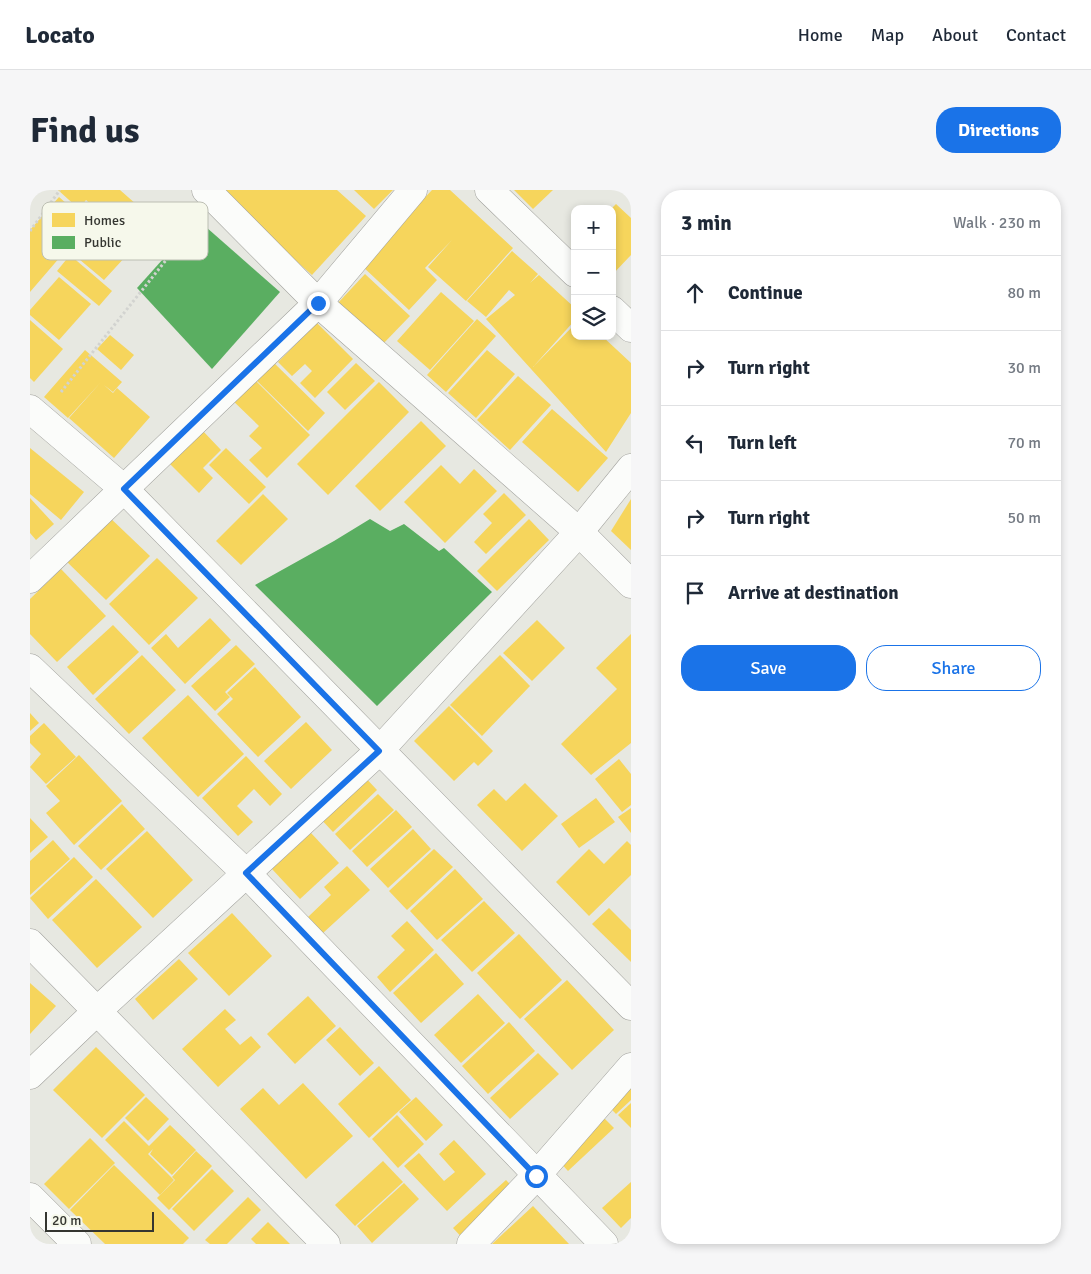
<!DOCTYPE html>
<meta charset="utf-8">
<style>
:root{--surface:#fff;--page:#f6f6f7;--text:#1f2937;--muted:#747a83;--line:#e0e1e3;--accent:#1a73e8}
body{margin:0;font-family:Signika,sans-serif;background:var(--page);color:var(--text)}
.controls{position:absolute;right:15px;top:15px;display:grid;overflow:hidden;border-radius:10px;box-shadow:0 2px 8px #0003}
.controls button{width:45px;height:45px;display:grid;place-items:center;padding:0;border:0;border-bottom:1px solid var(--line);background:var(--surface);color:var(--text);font:25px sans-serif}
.scale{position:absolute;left:15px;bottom:12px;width:109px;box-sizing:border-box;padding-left:5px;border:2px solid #353631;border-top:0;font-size:14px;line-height:18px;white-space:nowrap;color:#353631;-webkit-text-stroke:4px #f6f8eb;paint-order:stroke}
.stop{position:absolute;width:15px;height:15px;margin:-11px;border:4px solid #1a73e8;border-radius:50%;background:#fff}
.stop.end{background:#1a73e8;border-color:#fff;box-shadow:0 1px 5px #0008}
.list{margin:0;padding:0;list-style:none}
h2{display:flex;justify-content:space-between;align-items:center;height:65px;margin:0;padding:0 20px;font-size:21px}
h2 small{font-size:16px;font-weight:400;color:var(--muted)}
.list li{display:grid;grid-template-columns:32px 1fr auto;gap:15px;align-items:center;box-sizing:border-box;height:75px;padding:0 20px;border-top:1px solid var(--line)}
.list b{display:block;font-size:19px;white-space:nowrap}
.list em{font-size:16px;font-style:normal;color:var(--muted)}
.actions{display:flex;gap:10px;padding:15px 20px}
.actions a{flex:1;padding:11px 0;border:1px solid var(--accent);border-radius:20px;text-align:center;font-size:18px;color:var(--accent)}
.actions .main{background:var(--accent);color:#fff}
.icon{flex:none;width:28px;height:28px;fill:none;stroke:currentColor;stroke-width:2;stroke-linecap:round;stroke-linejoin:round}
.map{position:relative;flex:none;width:601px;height:1054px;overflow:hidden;border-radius:20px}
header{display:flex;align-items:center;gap:30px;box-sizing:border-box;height:70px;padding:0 25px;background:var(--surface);border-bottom:1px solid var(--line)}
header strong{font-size:24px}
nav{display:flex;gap:28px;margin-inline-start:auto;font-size:18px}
.intro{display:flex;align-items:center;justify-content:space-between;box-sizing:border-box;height:120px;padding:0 30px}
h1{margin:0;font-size:35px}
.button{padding:12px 22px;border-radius:20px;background:var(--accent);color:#fff;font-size:18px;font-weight:700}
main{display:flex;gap:30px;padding:0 30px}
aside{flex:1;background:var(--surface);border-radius:20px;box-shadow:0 2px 8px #0003}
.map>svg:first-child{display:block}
</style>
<header>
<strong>Locato</strong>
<nav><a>Home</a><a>Map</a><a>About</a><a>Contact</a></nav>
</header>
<div class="intro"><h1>Find us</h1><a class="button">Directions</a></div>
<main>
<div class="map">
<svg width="601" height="1054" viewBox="0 0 601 1054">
<rect width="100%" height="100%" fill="#e7e8e1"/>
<!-- homes -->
<g fill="#f6d55c">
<path d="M 28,0 L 90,0 L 123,29 L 96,59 L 59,27 L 66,19 L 56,10 L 49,19 Z"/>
<path d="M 190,0 L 307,0 L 336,26 L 282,85 L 188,2 Z"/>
<path d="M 324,0 L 363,0 L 344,19 Z"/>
<path d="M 402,0 L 420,0 L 483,58 L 436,111 L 398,77 L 422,50 L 395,78 L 407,90 L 379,120 L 331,75 Z"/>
<path d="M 484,0 L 523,0 L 503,19 Z"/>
<path d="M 29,7 L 60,34 L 43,54 L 60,34 L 96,66 L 74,90 L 37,59 L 0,102 L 0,40 Z"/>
<path d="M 586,14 L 601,28 L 601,65 L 582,85 L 582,18 Z"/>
<path d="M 482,61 L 508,84 L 500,93 L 509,85 L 545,118 L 545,130 L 503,177 L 545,134 L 545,146 L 572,146 L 601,173 L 601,223 L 576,262 L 456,129 L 485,105 L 479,100 L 456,127 L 437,111 Z"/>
<path d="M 40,65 L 82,101 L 69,116 L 27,81 Z"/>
<path d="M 335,84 L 380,126 L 351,156 L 307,114 Z"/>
<path d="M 29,87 L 61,114 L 29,150 L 0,125 L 0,120 Z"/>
<path d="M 411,102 L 444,131 L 400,180 L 367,151 Z"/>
<path d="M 447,129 L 466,146 L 416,202 L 397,185 Z"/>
<path d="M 0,130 L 33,159 L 4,192 L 0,188 Z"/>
<path d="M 287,133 L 323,169 L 285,208 L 270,193 L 282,181 L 275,174 L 262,186 L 248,172 Z"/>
<path d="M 80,145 L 104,165 L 91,180 L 67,159 Z"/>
<path d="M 55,160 L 92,192 L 83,202 L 74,195 L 83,203 L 87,198 L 120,227 L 84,268 L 39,228 L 71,192 L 38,228 L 14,207 Z"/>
<path d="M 457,160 L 485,184 L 446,228 L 418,203 Z"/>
<path d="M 239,168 L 295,223 L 278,241 L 221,185 Z"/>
<path d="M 326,173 L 345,191 L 315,220 L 297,202 Z"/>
<path d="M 221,186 L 280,245 L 237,288 L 219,270 L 232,258 L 219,246 L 229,236 L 199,207 Z"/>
<path d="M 488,186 L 521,215 L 480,260 L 447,230 Z"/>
<path d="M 349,192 L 379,222 L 298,305 L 267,274 Z"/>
<path d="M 522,219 L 578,268 L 548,302 L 492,252 Z"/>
<path d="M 391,231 L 416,256 L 350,321 L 325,296 Z"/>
<path d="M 172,240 L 191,260 L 173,278 L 183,288 L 169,303 L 139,273 Z"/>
<path d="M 0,258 L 54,302 L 31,330 L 0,304 Z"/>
<path d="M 196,258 L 236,297 L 219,314 L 179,275 Z"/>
<path d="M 411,275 L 430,294 L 444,279 L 467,301 L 415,353 L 374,312 Z"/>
<path d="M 474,303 L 496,325 L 456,364 L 444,352 L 462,333 L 453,324 Z"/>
<path d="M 233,304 L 258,329 L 211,375 L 186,351 Z"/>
<path d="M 0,308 L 24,334 L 6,350 L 0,343 Z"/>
<path d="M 601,309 L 601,360 L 581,341 Z"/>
<path d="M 76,324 L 120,366 L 76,410 L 33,368 Z"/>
<path d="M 499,329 L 519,350 L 467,401 L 447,381 Z"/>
<path d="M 127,368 L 168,408 L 119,455 L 79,414 Z"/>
<path d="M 31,379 L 76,426 L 27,472 L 0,444 L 0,409 Z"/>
<path d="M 180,428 L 201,450 L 155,494 L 121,458 L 136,444 L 148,458 Z"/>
<path d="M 507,430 L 535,458 L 502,491 L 473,463 Z"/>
<path d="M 83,435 L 109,462 L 63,505 L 37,477 Z"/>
<path d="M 601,444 L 601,553 L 561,585 L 531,554 L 587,499 L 566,478 Z"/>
<path d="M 206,455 L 225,474 L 195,502 L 200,507 L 185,521 L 161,496 Z"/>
<path d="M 112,465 L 146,500 L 99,544 L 65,509 Z"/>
<path d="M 470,465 L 500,496 L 452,546 L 420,515 Z"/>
<path d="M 225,477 L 271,527 L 228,567 L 187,524 L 203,509 L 197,503 Z"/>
<path d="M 158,505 L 214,564 L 168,607 L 112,548 Z"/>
<path d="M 419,516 L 463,561 L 448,576 L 444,572 L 424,591 L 384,551 Z"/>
<path d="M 0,523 L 9,533 L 0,541 Z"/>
<path d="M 276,532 L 302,560 L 261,599 L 234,571 Z"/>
<path d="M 14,533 L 46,567 L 16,594 L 0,577 L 11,564 L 0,553 L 0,546 Z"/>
<path d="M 49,565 L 92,611 L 44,655 L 16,623 L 30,611 L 16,596 Z"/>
<path d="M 216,566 L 252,604 L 240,616 L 224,599 L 207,616 L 223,632 L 208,646 L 172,608 Z"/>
<path d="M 589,569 L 601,584 L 601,615 L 592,622 L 565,589 Z"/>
<path d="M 331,583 L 347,600 L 303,642 L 287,625 Z"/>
<path d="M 495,593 L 528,626 L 492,661 L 447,615 L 464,599 L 476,611 Z"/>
<path d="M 348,604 L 364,620 L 320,660 L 305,644 Z"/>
<path d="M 566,608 L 585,632 L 549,658 L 531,634 Z"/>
<path d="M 92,614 L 115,639 L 71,680 L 48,656 Z"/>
<path d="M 601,618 L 601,643 L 588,627 Z"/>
<path d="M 366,620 L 382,637 L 337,677 L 322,661 Z"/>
<path d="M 0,628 L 18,647 L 0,663 Z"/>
<path d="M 383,639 L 401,659 L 358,698 L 340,679 Z"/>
<path d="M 117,641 L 163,690 L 123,728 L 76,679 Z"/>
<path d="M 281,643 L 309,673 L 270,709 L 242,679 Z"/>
<path d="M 23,650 L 40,669 L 0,705 L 0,671 Z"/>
<path d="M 597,651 L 601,655 L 601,685 L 559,726 L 526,692 L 559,659 L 574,674 Z"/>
<path d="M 404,659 L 423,677 L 377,720 L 359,701 Z"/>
<path d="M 44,667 L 63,687 L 18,729 L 0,708 Z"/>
<path d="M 317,676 L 340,700 L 293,743 L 278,727 L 301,705 L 294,697 Z"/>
<path d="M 425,679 L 453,709 L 407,750 L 380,721 Z"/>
<path d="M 66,689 L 112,737 L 67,778 L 22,730 Z"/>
<path d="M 454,711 L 485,743 L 442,782 L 411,750 Z"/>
<path d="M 579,718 L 601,740 L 601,772 L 562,734 Z"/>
<path d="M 202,723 L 242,766 L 199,806 L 158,763 Z"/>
<path d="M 377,731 L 404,760 L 360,802 L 347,787 L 375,760 L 361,746 Z"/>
<path d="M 489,744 L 532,790 L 490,829 L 447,783 Z"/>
<path d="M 406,763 L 434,794 L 391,833 L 363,803 Z"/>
<path d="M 149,769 L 168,789 L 123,830 L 105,809 Z"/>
<path d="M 537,790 L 584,840 L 542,880 L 494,829 Z"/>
<path d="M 0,793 L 26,816 L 0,844 Z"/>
<path d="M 448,804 L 475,833 L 431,873 L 404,845 Z"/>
<path d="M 278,806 L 306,836 L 265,874 L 237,844 Z"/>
<path d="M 195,819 L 206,830 L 195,839 L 210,855 L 221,846 L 231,857 L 188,897 L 152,859 Z"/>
<path d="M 479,832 L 505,861 L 458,904 L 432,876 Z"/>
<path d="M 310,837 L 344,873 L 330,886 L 296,850 Z"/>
<path d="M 66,857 L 115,905 L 72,948 L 23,900 Z"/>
<path d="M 508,863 L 529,884 L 480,929 L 460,908 Z"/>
<path d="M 601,870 L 601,910 L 586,924 L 566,903 Z"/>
<path d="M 349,876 L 381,910 L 339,948 L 308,914 Z"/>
<path d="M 273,893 L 323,946 L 276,989 L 210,919 L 233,898 L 249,915 Z"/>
<path d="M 116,907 L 139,929 L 118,951 L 95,928 Z"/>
<path d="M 386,907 L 413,935 L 396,951 L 369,922 Z"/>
<path d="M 601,913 L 601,938 L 588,925 Z"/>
<path d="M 563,917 L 584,938 L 538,981 L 518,959 Z"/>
<path d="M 367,925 L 394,954 L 368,978 L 342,949 Z"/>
<path d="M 94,931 L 119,956 L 140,935 L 166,960 L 142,985 L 120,964 L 123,959 L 118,964 L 144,990 L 130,1005 L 75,950 Z"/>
<path d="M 60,948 L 85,973 L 39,1019 L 14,994 Z"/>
<path d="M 424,950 L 456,984 L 417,1021 L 374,976 L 389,963 L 414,991 L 425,982 L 409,964 Z"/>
<path d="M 166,961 L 182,976 L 139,1020 L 127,1008 L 145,990 L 142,987 Z"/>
<path d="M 353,971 L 373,992 L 325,1036 L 305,1015 Z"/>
<path d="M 84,975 L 159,1048 L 153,1054 L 75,1054 L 40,1020 Z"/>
<path d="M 182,979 L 204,1001 L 164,1041 L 142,1019 Z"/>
<path d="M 476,990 L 498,1014 L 438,1054 L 423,1038 Z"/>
<path d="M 601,992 L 601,1028 L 591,1038 L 572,1018 Z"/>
<path d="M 374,993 L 389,1009 L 342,1053 L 327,1036 Z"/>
<path d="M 218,1007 L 231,1020 L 197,1054 L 180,1054 L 175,1050 Z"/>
<path d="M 503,1016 L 539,1054 L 462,1054 Z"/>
<path d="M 238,1032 L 260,1054 L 226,1054 L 221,1049 Z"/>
</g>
<!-- public -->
<g fill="#5aae61">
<path d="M 168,30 L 250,102 L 182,179 L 107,98 Z"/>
<path d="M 340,329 L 360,341 L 374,334 L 409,361 L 414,358 L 462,402 L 347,516 L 225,395 L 304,351 Z"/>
</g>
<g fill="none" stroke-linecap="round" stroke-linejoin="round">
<defs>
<g id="street">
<path d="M 176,0 L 288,113 L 549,342 L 601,394"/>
<path d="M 459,0 L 545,83"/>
<path d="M 582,120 L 601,138"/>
<path d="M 0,219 L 94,299 L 601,816"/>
<path d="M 0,389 L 288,113 L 383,0"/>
<path d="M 0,478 L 216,683 L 574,1054"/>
<path d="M 0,753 L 296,1054"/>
<path d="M 0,885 L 67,821 L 349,561 L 549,342 L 601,278"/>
<path d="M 0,1007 L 47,1054"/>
<path d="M 441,1054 L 506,986 L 601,877"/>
</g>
</defs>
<!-- street casing -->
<use href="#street" stroke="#a0a09c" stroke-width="29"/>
<!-- path -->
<g stroke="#d2d3d0" stroke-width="3" stroke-dasharray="2.5 2.5" stroke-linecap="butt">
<path d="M 0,41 L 30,0"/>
<path d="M 31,202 L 164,35"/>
</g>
<!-- street -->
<use href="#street" stroke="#fbfcfa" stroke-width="28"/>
</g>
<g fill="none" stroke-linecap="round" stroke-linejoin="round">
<!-- route -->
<path stroke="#1a73e8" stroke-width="6" d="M 288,113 L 94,299 L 349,561 L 216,683 L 506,986"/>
</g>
<!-- legend -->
<rect x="12" y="12" width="166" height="58" rx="8" fill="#f6f8eb" stroke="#bcbeb3" stroke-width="1"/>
<rect x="22" y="23" width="23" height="14" fill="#f6d55c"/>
<rect x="22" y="46" width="23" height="13" fill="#5aae61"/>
<g font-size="14" fill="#353631">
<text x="54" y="35">Homes</text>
<text x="54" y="57">Public</text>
</g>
</svg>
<div class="controls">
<button>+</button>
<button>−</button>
<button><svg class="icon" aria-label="layers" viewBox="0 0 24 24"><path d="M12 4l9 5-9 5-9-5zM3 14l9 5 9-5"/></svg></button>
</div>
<div class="scale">20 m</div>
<div class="stop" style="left:506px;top:986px"></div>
<div class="stop end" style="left:288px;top:113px"></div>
</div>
<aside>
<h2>3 min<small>Walk · 230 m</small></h2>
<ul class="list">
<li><svg class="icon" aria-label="ahead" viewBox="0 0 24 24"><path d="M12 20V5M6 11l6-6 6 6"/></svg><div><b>Continue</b></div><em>80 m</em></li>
<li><svg class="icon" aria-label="right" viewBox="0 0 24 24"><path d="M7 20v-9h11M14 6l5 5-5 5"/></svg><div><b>Turn right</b></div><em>30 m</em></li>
<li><svg class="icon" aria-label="left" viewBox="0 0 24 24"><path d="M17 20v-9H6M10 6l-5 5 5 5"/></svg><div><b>Turn left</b></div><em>70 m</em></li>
<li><svg class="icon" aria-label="right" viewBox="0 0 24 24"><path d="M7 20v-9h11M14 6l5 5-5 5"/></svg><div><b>Turn right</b></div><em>50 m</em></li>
<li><svg class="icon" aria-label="arrive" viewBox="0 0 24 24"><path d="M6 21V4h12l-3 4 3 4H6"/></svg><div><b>Arrive at destination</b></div></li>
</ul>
<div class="actions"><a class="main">Save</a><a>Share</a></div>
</aside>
</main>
